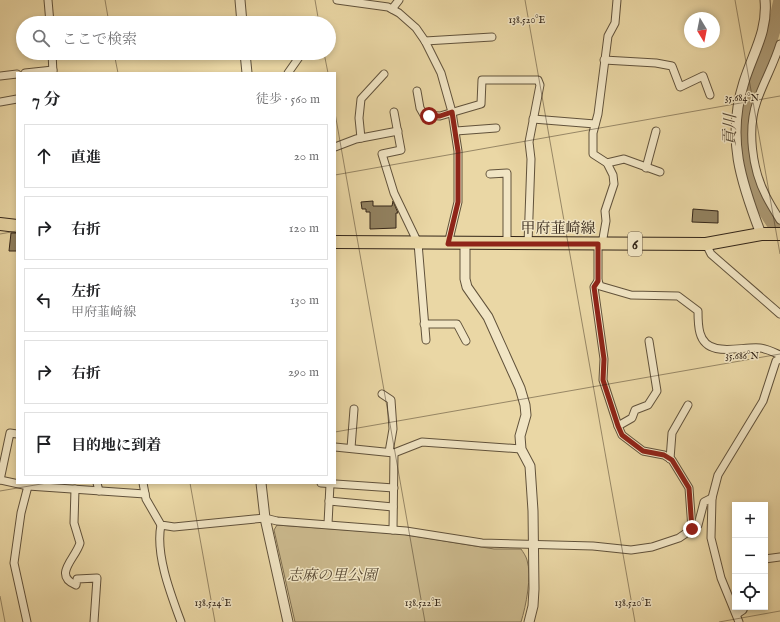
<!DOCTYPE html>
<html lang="ja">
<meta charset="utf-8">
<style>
:root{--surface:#fff;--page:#f6f6f6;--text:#202124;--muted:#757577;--line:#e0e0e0}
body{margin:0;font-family:"IM FELL English","Noto Serif JP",serif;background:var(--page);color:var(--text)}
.controls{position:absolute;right:12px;bottom:12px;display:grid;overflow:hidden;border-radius:0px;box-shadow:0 2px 6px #0003}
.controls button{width:36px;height:36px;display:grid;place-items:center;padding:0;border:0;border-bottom:1px solid var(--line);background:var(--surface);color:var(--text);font:20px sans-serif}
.compass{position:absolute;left:684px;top:12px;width:36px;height:36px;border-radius:50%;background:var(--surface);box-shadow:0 2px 6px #0003;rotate:170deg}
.stop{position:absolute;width:12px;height:12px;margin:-9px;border:3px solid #8f2418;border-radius:50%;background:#fff}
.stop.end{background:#8f2418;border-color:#fff;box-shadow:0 1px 4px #0008}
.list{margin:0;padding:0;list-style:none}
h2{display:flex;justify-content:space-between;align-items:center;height:52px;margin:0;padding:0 16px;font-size:17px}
h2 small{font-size:13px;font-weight:400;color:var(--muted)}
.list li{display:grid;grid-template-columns:26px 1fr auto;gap:12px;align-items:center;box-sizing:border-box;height:64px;margin:0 8px 8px;padding:0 8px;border:1px solid var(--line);border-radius:0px}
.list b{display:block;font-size:15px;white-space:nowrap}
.list p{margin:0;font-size:13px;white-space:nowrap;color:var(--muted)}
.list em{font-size:13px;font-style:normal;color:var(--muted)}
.icon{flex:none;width:22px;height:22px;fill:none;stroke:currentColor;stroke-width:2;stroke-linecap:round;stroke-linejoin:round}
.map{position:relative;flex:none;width:780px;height:622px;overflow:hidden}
.search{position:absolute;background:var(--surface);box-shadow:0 2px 6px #0003;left:16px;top:16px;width:320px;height:44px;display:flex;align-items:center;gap:10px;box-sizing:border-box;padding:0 14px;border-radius:22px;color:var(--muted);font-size:15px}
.panel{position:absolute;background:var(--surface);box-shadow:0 2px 6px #0003;left:16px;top:72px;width:320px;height:412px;border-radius:0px}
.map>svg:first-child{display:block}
</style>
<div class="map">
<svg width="780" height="622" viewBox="0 0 780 622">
<rect width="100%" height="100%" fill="#ead7a5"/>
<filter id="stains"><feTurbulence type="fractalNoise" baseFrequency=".005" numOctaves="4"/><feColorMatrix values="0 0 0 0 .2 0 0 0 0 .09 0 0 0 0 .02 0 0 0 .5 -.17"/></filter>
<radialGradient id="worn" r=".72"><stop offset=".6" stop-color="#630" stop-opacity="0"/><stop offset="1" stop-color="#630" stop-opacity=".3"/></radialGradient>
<!-- green -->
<path fill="#cbb98d" stroke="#7f6f52" d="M 277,525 L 401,534 L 494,549 L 521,549 C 523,552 526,556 527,560 C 532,576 526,606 521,622 L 295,622 L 274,530 Z"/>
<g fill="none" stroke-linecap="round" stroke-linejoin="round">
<!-- river -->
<path stroke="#ac9a75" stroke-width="14" d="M 780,2 C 777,15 775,28 770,41 C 764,59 754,76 749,95 C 735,145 748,192 780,232"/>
</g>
<!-- building -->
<g fill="#928261" stroke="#332518">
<path d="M 373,201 L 373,206 L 392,206 L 393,201 L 398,213 L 396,213 L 396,228 L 370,229 L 370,212 L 366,212 L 366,209 L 362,209 L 361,202 Z"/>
<path d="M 693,209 L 718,211 L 718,223 L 692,222 Z"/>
<path d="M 11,233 L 17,233 L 17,251 L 9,251 Z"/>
</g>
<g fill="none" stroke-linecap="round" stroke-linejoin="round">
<defs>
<g id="minor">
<path d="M 48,0 L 50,23"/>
<path d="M 337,0 L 388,7 L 399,13 L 416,28 L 425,41 L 441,73 L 452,112 L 458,151 L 458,202 L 448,244"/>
<path d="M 392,9 L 399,0"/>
<path d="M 425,41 L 492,37"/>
<path d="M 780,44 C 774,64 764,81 757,101 C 747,129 752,169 766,196 C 770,204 775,212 780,220"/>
<path d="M 52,53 L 53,73"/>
<path d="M 604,60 L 656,63 L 672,66 L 680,87 L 703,76 L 710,95"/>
<path d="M 25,73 L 53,70"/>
<path d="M 288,73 L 302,53"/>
<path d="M 0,76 L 17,74"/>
<path d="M 417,91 L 420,108 L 424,115 L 440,116 L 481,104 L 482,80 L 538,80 L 540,85 L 529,142 L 531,159 L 528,244"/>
<path d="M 0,102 L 17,99"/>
<path d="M 394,112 L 401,150 L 382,154 L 394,193 L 418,243 L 426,340"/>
<path d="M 533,119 L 595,124"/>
<path d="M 456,131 L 496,128"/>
<path d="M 361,138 L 359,118 L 361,99 L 384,74"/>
<path d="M 335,147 L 356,139 L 398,131"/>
<path d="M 607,163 L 624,159 L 660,172"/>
<path d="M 646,168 L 656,131"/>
<path d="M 490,174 L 507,173 L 507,244"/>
<path d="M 598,244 L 598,281 L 600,286 L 631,295 L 678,296 L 698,311 C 698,318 698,326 700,333 C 707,359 741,346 760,348 C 768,349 773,352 780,355"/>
<path d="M 602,244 L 606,221 L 605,211 L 614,184 L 613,175 L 607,163 L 593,154 L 593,133 L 598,114 L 608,36 L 615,23 L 617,0"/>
<path d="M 706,244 L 711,254 L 780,314"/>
<path d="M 598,281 L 594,287 L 604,359 L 603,380 L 618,426 L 622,435 L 643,451 L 664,455 L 672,460 L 689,488 L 692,529"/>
<path d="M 424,324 L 457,324 L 466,341"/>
<path d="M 382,394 L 391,400 L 393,429 L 389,452"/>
<path d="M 618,426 L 632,418 L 635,410 L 648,405 L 657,391 L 649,341"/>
<path d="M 335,447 L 394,453 L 422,442 L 521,449"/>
<path d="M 351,448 L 354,409"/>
<path d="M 670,459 L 672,433 L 688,405"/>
<path d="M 0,480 L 28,486 L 145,494"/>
<path d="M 0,480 L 10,433 L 17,434"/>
<path d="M 97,483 L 99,491"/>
<path d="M 143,483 L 146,499 L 161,525 L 174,527 L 265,518 L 277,521 L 406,531 L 482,543 L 593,546 L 631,550 L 652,547 L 679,538 L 698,525 L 704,502 L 712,498"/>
<path d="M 321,483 L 394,488"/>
<path d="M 75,489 L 74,523 L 80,543 C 76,558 52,575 76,585 L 77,579 L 97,578 L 94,622"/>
<path d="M 329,501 L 393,507"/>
<path d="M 328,524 L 330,484"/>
<path d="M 161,525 C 155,554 171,595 181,622"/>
<path d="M 393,530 L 394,453"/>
<path d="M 765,559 L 780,557"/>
<path d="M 737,614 L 743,610 L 744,607"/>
<path d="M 27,622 L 14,563 L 21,513 L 28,486"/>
<path d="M 739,622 L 721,578 L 711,538 L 712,498 L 718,475 L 763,401 L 776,361 L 780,359"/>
</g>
<g id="tertiary">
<path d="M 240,0 L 242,23"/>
<path d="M 245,53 L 247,73"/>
<path d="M 761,234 C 741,182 726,138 744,82 C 753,53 768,31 765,0"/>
<path d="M 465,244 L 465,279 L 467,287 L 488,317 L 520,388 L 525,405 L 526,415 L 520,436 L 521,449 L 530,466 L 533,511 L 534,589 L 533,606 L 529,622"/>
<path d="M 261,483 L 265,518 L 288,622"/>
</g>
<g id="primary">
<path d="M 0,224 L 17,226"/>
<path d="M 335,242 L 706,244 L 761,234 L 780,234"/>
</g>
</defs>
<!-- minor casing -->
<use href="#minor" stroke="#61523b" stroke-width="9"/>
<!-- tertiary casing -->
<use href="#tertiary" stroke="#61523b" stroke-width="11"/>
<!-- primary casing -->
<use href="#primary" stroke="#332518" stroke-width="14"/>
<!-- minor -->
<use href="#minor" stroke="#f1e5c4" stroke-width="7"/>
<!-- tertiary -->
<use href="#tertiary" stroke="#f1e5c4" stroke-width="9"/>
<!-- primary -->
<use href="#primary" stroke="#ead7a5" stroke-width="12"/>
</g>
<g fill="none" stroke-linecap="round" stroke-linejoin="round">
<!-- route -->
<path stroke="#8f2418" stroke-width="5" d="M 429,116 L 440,116 L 452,112 L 458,151 L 458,202 L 448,244 L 598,244 L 598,281 L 594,287 L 604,359 L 603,380 L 618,426 L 622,435 L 643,451 L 664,455 L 672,460 L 689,488 L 692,529"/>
</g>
<!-- ticks -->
<path fill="none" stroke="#332518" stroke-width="1" stroke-opacity="0.45" d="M 105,0 L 109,23M 315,0 L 319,23M 525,0 L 635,622M 735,0 L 780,254M 114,53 L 118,73M 324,53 L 328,73M 335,113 L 425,622M 335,175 L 780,96M 0,234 L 17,231M 335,432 L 780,354M 190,483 L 215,622M 0,491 L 47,483M 0,596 L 5,622M 719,622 L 780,611"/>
<g text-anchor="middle" stroke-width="3" stroke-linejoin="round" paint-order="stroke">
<!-- shield labels -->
<rect fill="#f1e5c4" stroke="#6c5f4c" stroke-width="1" x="628" y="232" width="14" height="24" rx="3"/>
<g font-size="14" font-weight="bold" fill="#332518">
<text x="635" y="249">6</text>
</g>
<!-- street labels -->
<g font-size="15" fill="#332518" stroke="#f1e5c4">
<text x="558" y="233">甲府韮崎線</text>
</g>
<!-- park labels -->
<g font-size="15" font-style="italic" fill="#594a35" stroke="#f1e5c4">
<text x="332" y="580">志麻の里公園</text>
</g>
<!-- water labels -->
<g font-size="16" font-style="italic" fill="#574834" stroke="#f1e5c4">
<text transform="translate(729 130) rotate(-89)" y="6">貢川</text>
</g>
</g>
<g font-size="10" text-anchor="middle" fill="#332518" stroke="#f1e5c4" stroke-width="3" stroke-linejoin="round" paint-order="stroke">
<text x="527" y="23">138.520°E</text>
<text x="742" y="101">35.684°N</text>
<text x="742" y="359">35.686°N</text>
<text x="213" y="606">138.524°E</text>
<text x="423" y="606">138.522°E</text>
<text x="633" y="606">138.520°E</text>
</g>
<rect width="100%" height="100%" filter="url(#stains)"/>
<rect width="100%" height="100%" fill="url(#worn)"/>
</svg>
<div class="controls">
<button>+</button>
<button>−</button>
<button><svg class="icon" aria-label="locate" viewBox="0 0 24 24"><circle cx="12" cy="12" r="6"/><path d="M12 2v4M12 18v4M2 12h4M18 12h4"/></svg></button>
</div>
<svg class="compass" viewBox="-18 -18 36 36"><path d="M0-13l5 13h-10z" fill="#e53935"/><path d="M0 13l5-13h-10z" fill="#757577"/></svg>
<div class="stop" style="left:429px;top:116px"></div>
<div class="stop end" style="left:692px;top:529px"></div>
<div class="search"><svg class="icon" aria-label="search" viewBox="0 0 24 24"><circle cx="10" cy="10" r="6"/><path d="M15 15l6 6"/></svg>ここで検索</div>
<section class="panel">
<h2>7 分<small>徒歩 · 560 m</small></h2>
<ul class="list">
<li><svg class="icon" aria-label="ahead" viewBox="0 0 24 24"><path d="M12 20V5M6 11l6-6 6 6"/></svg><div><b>直進</b></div><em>20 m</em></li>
<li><svg class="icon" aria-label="right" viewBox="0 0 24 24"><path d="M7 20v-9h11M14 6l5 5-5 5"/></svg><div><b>右折</b></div><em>120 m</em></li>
<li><svg class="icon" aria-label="left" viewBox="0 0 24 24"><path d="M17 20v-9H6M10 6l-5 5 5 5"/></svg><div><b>左折</b><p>甲府韮崎線</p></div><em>130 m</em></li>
<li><svg class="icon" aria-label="right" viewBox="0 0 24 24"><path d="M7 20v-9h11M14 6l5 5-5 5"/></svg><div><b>右折</b></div><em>290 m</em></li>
<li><svg class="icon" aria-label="arrive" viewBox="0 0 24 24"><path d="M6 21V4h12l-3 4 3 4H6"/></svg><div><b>目的地に到着</b></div></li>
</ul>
</section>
</div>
